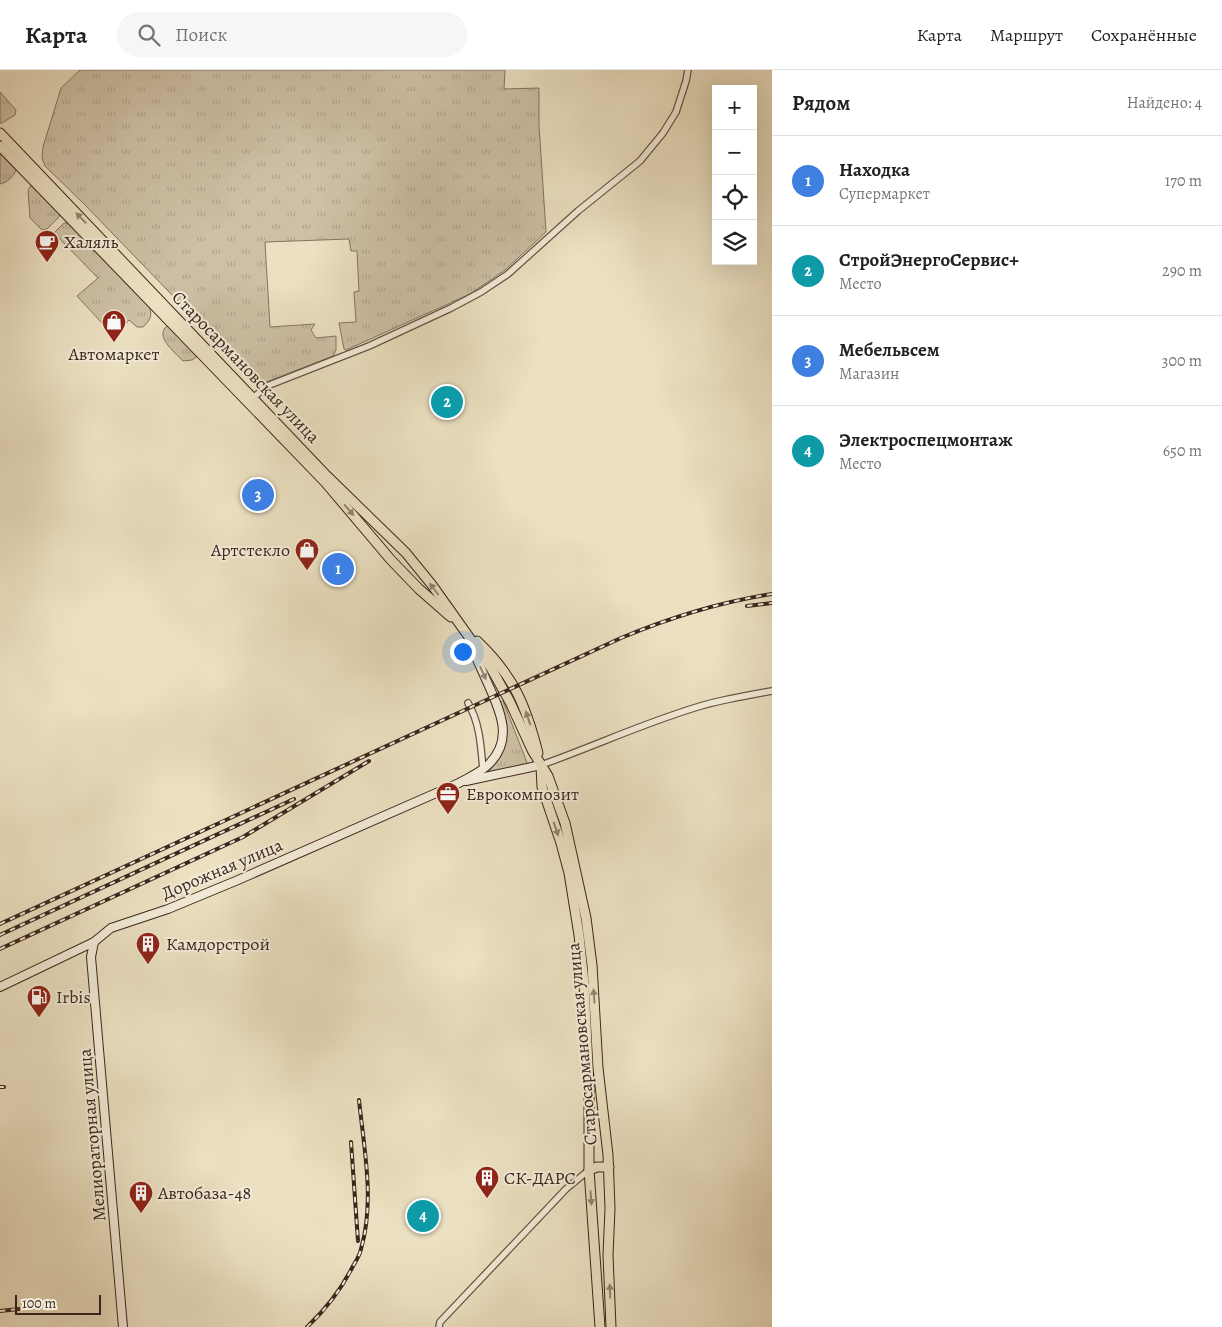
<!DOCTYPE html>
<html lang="ru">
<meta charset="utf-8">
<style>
:root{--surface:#fff;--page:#f6f6f6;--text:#222;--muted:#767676;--line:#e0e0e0;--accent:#0f766e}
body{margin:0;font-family:Alegreya,serif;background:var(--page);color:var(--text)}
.controls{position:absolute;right:15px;top:15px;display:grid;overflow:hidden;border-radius:0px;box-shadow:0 5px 20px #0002}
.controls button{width:45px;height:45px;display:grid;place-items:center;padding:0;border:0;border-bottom:1px solid var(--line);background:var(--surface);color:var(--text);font:25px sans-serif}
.scale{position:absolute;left:15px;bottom:12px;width:86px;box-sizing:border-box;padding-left:5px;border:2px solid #3b261d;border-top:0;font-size:14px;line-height:18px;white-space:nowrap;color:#3b261d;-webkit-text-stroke:4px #f2ebd7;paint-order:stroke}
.you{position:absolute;left:462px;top:581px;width:18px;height:18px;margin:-12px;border:4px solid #fff;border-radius:50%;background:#1a73e8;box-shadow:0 0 0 8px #1a73e833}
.badge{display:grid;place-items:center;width:32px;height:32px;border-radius:50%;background:var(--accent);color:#fff;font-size:16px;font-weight:700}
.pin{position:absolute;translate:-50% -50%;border:2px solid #fff;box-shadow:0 1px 5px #0006}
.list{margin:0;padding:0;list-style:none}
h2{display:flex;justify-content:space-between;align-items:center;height:65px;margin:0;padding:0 20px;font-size:21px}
h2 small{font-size:16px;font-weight:400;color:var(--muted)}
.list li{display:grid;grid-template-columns:32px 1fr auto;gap:15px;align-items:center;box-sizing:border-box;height:90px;padding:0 20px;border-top:1px solid var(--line)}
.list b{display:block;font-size:19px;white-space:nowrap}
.list p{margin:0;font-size:16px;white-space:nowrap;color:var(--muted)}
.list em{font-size:16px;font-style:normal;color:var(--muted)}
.icon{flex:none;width:28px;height:28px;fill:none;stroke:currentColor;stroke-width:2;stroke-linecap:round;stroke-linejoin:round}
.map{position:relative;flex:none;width:772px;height:1257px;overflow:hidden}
header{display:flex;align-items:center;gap:30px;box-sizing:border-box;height:70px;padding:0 25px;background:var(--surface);border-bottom:1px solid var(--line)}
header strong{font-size:24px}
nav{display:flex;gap:28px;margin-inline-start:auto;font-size:18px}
.search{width:350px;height:45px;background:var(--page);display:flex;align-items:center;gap:12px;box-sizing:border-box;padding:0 18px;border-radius:28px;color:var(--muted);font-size:19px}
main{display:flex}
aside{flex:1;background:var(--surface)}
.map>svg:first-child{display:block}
</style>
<header>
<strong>Карта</strong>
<div class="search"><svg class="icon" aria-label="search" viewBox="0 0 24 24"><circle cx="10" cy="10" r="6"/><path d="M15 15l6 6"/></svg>Поиск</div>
<nav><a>Карта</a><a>Маршрут</a><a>Сохранённые</a></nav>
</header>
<main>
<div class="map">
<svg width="772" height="1257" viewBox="0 0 772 1257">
<defs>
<pattern id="grass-tufts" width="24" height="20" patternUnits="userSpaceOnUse" patternTransform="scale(1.25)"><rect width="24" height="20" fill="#cdc0a5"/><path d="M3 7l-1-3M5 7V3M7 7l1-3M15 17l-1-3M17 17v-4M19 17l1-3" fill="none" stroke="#b1a58e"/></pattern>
</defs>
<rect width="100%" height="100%" fill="#ebe0c1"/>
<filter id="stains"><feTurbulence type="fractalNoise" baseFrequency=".004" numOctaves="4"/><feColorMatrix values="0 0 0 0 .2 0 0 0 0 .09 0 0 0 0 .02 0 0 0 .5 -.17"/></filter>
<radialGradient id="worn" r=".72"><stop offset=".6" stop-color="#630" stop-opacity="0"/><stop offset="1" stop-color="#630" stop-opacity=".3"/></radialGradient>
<!-- grass -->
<g fill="url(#grass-tufts)" stroke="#847361">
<path d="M 80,0 L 505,0 L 504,19 L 539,18 L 539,55 L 546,162 L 505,200 L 470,224 L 346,280 L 344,279 L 339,253 L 356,252 L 354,222 L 359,221 L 357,181 L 351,181 L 349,169 L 265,172 L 270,257 L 315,254 L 311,260 L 316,268 L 336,266 L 336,280 L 333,286 L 259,315 L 85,135 L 45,96 L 42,88 L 43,77 L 61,18 Z"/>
<path d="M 0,22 L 16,40 L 15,45 L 2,53 L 0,53 Z"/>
<path d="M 0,81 L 16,100 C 14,106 7,113 0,114 Z"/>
<path d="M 32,114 L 60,142 L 59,147 L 47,159 L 42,160 L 30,148 L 28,120 Z"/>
<path d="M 64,153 L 68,153 L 147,233 C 153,243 152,249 143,257 L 137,257 L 129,250 L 116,265 L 113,265 L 77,226 L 98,208 L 55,164 L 55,162 Z"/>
<path d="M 168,255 L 199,285 L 192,290 L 183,291 C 175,282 153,266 168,255 Z"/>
<path d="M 503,631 L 528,695 L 488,703 L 500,686 L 498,633 Z"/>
</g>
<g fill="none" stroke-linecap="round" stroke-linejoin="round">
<defs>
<g id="street">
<path d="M 253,328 L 267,316 L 369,276 L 451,238 L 481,222 L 508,204 L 578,141 L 640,91 L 663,63 L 676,42 L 686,11 L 688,0"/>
<path d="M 468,633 C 480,653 481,677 483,700"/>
<path d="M 541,695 C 595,676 648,651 704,635 C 726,629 749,625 772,621"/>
<path d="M 439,1257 L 440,1252 L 566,1119 L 589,1100"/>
</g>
<g id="secondary">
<path d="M 466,711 L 541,695"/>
<path d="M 94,872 L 91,887 L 123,1257"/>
<path d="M 0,917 L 94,872 L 111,858 L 168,839 L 238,810 L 459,713 C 470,707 481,702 489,694 C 514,669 500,641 488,614 C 482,600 475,586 469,571"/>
</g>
<g id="primary">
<path d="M 0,63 L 327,406 L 406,483 L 432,515 L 491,598 L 510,632 L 532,680 L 548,706 L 565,753 L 586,848 L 592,895 L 598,998 L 608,1085 L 610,1139 L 608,1185 L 611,1257"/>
<path d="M 0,76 L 325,412 L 391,490 L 419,519 L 451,547"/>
<path d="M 477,571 C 514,606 526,636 538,683"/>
<path d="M 541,696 L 542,717 L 561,773 L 569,803 L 579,865 L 584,913 L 589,1016 L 589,1100 L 600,1257"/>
<path d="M 589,1100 L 597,1097 L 609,1097"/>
</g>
</defs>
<!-- street casing -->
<use href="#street" stroke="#675446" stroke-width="8"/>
<!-- secondary casing -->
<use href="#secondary" stroke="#3b261d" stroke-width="10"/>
<!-- primary casing -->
<use href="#primary" stroke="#3b261d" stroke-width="11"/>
<!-- street -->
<use href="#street" stroke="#f2ebd7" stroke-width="5.5"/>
<!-- secondary -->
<use href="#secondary" stroke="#f2ebd7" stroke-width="8"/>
<!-- primary -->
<use href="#primary" stroke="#ebe0c1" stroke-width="9"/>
<defs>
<g id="rail">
<path d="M 747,536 L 772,533"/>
<path d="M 0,854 L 621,568 C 669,548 720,532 772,524"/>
<path d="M 0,865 L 294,729"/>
<path d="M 0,879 L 243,767 L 369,691"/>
<path d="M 0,1017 L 4,1017"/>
<path d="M 351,1072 L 358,1171"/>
<path d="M 0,1241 L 19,1239"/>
<path d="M 307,1257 C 326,1239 341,1220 353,1196 C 356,1191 360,1185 361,1179 C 375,1131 364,1079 359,1030"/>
</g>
</defs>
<!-- rail casing -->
<use href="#rail" stroke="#3b261d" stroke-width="4"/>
<!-- rail -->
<use href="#rail" stroke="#f2ebd7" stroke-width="2" stroke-dasharray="5.5" stroke-linecap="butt"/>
</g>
<!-- one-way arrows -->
<defs><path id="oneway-solid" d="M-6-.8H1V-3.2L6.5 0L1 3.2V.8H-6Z" transform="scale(1.25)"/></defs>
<g fill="#93836f">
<use href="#oneway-solid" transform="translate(81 148) rotate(-134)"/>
<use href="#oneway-solid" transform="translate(349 440) rotate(49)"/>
<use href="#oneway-solid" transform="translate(434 519) rotate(-127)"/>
<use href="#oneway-solid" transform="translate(528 648) rotate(-109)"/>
<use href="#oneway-solid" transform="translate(556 759) rotate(71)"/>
<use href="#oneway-solid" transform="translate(594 926) rotate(-94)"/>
<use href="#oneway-solid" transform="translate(591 1128) rotate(86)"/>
<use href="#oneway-solid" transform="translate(610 1221) rotate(-92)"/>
</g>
<use fill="#96887a" href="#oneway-solid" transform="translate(483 603) rotate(66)"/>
<!-- icons -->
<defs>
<symbol id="cafe-pin" viewBox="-11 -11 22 30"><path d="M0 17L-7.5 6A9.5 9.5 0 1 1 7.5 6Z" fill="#8f2418" stroke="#f2ebd7"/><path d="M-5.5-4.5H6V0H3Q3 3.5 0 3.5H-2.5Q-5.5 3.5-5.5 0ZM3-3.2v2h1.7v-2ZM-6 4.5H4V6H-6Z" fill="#fff"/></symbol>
<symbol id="shop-pin" viewBox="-11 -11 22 30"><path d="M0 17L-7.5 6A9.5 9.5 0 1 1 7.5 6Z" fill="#8f2418" stroke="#f2ebd7"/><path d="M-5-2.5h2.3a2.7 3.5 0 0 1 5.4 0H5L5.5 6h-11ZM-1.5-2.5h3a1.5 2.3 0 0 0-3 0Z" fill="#fff"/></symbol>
<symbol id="office-pin" viewBox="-11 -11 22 30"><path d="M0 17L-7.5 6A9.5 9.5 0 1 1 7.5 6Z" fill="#8f2418" stroke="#f2ebd7"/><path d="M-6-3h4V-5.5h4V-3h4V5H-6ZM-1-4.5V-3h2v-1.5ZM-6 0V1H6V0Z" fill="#fff"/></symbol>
<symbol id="building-pin" viewBox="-11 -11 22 30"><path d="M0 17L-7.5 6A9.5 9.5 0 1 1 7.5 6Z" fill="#8f2418" stroke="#f2ebd7"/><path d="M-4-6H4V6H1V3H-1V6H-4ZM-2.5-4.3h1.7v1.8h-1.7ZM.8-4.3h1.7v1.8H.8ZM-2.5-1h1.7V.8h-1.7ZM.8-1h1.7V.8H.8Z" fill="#fff"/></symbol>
<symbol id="fuel-pin" viewBox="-11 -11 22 30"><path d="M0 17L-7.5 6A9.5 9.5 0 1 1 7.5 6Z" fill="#8f2418" stroke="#f2ebd7"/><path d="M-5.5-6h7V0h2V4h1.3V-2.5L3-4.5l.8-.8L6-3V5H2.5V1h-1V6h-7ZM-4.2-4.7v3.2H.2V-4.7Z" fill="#fff"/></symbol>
</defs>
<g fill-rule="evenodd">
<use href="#cafe-pin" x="33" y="158" width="28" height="38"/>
<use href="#shop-pin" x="100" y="238" width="28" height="38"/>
<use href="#shop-pin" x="293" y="466" width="28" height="38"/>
<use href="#office-pin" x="434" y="710" width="28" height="38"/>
<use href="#building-pin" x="134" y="860" width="28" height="38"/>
<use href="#fuel-pin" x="25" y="913" width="28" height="38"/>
<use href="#building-pin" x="473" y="1094" width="28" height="38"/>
<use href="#building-pin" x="127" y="1109" width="28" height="38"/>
</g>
<g text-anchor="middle" stroke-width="4" stroke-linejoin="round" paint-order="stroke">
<!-- poi labels -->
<g font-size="18" fill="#3b261d" stroke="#f2ebd7" text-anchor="start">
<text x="64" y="178">Халяль</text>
<text x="114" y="290" text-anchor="middle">Автомаркет</text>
<text x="290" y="486" text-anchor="end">Артстекло</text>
<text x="466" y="730">Еврокомпозит</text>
<text x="166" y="880">Камдорстрой</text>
<text x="56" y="933">Irbis</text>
<text x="504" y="1114">СК-ДАРС</text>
<text x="158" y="1129">Автобаза-48</text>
</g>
<!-- street labels -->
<g font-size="18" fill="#3b261d" stroke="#f2ebd7">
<text transform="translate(246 297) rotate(46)" y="6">Старосармановская улица</text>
<text transform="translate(222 799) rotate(-23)" y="6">Дорожная улица</text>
<text transform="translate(582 974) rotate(-95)" y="6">Старосармановская улица</text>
<text transform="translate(92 1065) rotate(-95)" y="6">Мелиораторная улица</text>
</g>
</g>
<rect width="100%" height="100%" filter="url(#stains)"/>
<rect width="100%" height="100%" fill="url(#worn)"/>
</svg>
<div class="controls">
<button>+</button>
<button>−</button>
<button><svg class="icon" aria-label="locate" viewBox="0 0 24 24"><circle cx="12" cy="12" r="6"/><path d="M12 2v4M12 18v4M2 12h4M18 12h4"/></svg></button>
<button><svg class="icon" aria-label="layers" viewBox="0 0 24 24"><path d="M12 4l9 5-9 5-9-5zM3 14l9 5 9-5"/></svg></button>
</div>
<div class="scale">100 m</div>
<div class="you"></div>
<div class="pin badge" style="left:338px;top:499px;background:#3f7fe0">1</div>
<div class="pin badge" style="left:447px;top:332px;background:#0f9aa8">2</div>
<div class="pin badge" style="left:258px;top:425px;background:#3f7fe0">3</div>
<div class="pin badge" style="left:423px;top:1146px;background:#0f9aa8">4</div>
</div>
<aside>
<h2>Рядом<small>Найдено: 4</small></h2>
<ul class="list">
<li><span class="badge" style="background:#3f7fe0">1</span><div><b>Находка</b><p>Супермаркет</p></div><em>170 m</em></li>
<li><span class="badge" style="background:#0f9aa8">2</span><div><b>СтройЭнергоСервис+</b><p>Место</p></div><em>290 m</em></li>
<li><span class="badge" style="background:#3f7fe0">3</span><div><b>Мебельвсем</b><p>Магазин</p></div><em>300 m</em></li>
<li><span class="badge" style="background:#0f9aa8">4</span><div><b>Электроспецмонтаж</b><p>Место</p></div><em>650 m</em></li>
</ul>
</aside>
</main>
